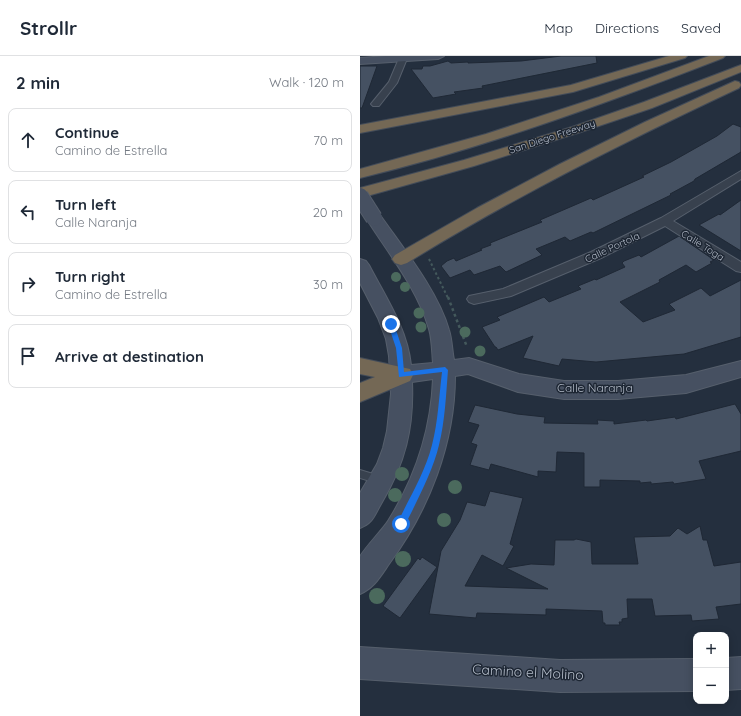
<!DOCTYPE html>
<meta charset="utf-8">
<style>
:root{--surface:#fff;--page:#f2f2f3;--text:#1f2937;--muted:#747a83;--line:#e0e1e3}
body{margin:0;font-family:Quicksand,sans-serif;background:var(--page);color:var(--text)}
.controls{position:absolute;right:12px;bottom:12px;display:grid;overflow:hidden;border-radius:8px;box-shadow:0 2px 10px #0003}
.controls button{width:36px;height:36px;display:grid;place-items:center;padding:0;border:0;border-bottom:1px solid var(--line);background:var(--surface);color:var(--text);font:20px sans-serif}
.stop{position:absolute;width:12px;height:12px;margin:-9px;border:3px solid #1a73e8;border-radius:50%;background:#fff}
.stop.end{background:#1a73e8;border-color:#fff;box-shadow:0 1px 4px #0008}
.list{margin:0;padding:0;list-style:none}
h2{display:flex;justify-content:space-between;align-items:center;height:52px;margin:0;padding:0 16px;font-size:17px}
h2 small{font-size:13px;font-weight:400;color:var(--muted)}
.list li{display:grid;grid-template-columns:26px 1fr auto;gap:12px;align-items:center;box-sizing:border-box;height:64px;margin:0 8px 8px;padding:0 8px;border:1px solid var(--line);border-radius:8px}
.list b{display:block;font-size:15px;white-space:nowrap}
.list p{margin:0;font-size:13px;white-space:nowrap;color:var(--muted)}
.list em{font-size:13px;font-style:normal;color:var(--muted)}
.icon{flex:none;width:22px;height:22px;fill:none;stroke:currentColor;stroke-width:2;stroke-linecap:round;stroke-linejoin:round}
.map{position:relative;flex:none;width:381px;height:660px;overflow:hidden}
header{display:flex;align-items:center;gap:24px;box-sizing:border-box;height:56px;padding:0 20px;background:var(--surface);border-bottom:1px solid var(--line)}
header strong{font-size:19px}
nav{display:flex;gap:22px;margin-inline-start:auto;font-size:14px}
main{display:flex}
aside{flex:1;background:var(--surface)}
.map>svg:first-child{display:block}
</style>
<header>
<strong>Strollr</strong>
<nav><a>Map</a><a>Directions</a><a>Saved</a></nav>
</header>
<main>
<aside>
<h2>2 min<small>Walk · 120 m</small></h2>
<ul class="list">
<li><svg class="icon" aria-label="ahead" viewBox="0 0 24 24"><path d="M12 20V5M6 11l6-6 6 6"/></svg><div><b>Continue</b><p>Camino de Estrella</p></div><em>70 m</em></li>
<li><svg class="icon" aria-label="left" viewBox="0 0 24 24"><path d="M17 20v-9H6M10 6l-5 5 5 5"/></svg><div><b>Turn left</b><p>Calle Naranja</p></div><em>20 m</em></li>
<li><svg class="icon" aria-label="right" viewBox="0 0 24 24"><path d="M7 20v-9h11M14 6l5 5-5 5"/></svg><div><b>Turn right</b><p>Camino de Estrella</p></div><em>30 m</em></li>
<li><svg class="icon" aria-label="arrive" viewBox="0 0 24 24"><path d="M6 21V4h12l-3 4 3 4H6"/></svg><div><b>Arrive at destination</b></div></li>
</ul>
</aside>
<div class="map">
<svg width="381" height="660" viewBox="0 0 381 660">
<rect width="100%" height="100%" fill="#242f3e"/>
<!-- building -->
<g fill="#455162" stroke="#1f2835">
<path d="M 201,0 L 236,0 L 237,7 L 122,30 L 123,32 L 94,36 L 96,38 L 73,42 L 51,13 L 62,13 L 63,10 L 70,10 L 88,5 L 91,7 L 108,6 L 108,7 L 161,5 Z"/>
<path d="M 0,10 L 17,10 L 2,52 L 0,52 Z"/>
<path d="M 373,68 L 381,71 L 381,96 L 335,123 L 334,125 L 310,138 L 311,139 L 274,157 L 233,177 L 231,176 L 210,185 L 205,181 L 176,193 L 182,199 L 146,216 L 140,210 L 114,219 L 110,214 L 90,222 L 81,210 L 87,205 L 94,202 L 96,205 L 122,194 L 120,193 L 131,189 L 130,187 L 182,166 L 180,164 L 231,142 L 233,144 L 284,121 L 282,120 L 311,106 L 357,80 Z"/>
<path d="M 381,144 L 381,195 L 339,169 L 359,158 L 360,159 Z"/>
<path d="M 319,180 L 354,204 L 350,206 L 352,207 L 336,216 L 326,209 L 299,224 L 300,226 L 260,246 L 283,266 L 315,254 L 309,248 L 341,232 L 350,240 L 381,224 L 381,281 L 324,298 L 236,306 L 202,303 L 199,310 L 163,302 L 173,280 L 138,294 L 136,291 L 135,291 L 122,271 L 140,264 L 137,261 L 184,241 L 189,246 L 221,233 L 218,230 L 235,223 L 236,224 L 265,211 L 262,207 L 264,205 L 279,199 L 281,201 Z"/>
<path d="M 375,348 L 381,358 L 381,395 L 339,405 L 346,423 L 314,428 L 313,426 L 291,428 L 291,426 L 280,427 L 280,425 L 240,424 L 240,431 L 224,431 L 224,397 L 197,396 L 196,416 L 178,415 L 178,421 L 131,408 L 129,414 L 110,409 L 117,389 L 111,387 L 119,369 L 108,366 L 115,349 L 157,358 L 185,361 L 184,367 L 238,368 L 237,364 L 254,365 L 254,368 L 286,364 L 287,365 L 315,361 L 316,363 Z"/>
<path d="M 130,435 L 163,442 L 150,488 L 154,490 L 143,510 L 122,499 L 105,530 L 188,533 L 146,512 L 171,508 L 194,509 L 195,484 L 214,484 L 216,483 L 231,486 L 232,508 L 278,508 L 274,481 L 310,480 L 318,472 L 327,478 L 340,470 L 343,484 L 347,484 L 354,510 L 381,506 L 381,548 L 356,551 L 359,563 L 332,565 L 331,559 L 295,560 L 292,543 L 267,543 L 268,562 L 262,563 L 262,566 L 259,566 L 260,569 L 245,569 L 245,567 L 243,567 L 242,555 L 186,553 L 186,559 L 117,557 L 116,562 L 69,558 L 81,495 L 100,464 L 107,446 L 125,450 Z"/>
<path d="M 62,501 L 77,511 L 40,562 L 23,550 L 58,502 L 60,504 Z"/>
</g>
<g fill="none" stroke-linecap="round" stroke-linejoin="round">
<defs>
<path id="lane" d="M 0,414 L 23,421 L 25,424 L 23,427 L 20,428 L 0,422 Z"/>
<g id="street">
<path d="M 40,0 L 48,0 L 37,27 L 19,50 L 13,50 L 11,48 L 29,26 Z"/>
<path d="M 381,115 L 381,123 L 313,165 L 381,206 L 381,216 L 376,215 L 305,170 L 241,202 L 151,240 L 114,248 L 109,246 L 107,243 L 109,240 L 143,233 L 231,196 L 301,162 Z"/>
</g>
<g id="secondary">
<path d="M 26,0 L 84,0 L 78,3 L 0,8 L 0,2 Z"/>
<path d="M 14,157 L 20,159 C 43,192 78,235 89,274 C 92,283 92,294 94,304 L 109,302 L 159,318 L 204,325 L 258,325 L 326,319 L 381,305 L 381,321 L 326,337 L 258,343 L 204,343 L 158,336 L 108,318 L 95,320 C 95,387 69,454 29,508 C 20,521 14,532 0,538 C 0,530 0,508 0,501 C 2,495 23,473 28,465 C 55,422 71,374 73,323 L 52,326 C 54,372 45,408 21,448 C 14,460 13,467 0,472 L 0,437 L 17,408 L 23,392 L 27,375 L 31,338 L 29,300 L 26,283 L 18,262 L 0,227 L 0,203 L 6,205 L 9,209 C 26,242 47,272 51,309 L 73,307 C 72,296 72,283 69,273 C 57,232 28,197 6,162 L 8,159 Z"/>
<path d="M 0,591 L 200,604 L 336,603 L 336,635 L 200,636 L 0,623 Z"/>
<path d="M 381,601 L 381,633 L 366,634 L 366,602 Z"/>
</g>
<g id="highway">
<path d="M 309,0 L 327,0 L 325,2 L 213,36 L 0,77 L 0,69 L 211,29 Z"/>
<path d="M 349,0 L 365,0 L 363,2 C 244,48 124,92 0,122 L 0,113 L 126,78 L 239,41 Z"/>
<path d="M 381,9 L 381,16 L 292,52 L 221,76 L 114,110 L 0,142 L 0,132 L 104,104 L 212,71 L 284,46 Z"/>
<path d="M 375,25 L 379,26 L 381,29 L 379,32 C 266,85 154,141 47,207 L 41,209 L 35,207 L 32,203 L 35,199 L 117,152 L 200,108 L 285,66 Z"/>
<path d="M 0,302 L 50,313 L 53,319 L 50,325 L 0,346 L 0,327 L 15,321 L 0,318 Z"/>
</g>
</defs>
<!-- lane casing -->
<use href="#lane" stroke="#565f6c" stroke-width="2"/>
<!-- street casing -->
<use href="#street" stroke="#565f6c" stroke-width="2"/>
<!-- secondary casing -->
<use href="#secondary" stroke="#565f6c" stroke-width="2"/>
<!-- highway casing -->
<use href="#highway" stroke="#434c59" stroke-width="2"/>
<!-- path-far1 -->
<path stroke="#44595c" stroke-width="2" stroke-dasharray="2.5 2.5" stroke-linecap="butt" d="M 69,203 L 88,242"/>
<!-- path -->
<path stroke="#44595c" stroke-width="2.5" stroke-dasharray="3 3" stroke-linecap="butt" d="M 88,241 L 107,291"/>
<!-- lane -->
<use href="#lane" fill="#38414e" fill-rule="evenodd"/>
<!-- street -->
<use href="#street" fill="#38414e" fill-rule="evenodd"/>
<!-- secondary -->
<use href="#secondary" fill="#465061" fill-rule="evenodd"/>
<!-- highway -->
<use href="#highway" fill="#746855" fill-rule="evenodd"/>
<defs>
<path id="secondary-bridge" d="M 0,140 L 14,162"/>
</defs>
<!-- secondary-bridge casing -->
<use href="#secondary-bridge" stroke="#565f6c" stroke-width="18" stroke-linecap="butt"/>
<!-- secondary-bridge -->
<use href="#secondary-bridge" stroke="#465061" stroke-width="16"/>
</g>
<!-- trees -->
<g fill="#4b6a5d">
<circle cx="36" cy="221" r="5"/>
<circle cx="45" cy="231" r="5"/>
<circle cx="59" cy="257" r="5.5"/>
<circle cx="61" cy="271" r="5.5"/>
<circle cx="105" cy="276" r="5.5"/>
<circle cx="120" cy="295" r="5.5"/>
<circle cx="42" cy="418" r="7"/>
<circle cx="95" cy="431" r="7"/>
<circle cx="35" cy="439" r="7"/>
<circle cx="84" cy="464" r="7"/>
<circle cx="43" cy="503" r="8"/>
<circle cx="17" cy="540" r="8"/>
</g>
<!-- route -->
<path fill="#1a73e8" d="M 31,266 L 34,268 L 42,292 L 44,316 L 85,311 L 88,314 C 86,339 85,365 79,389 C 73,415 56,447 44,471 L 41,472 L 37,468 C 49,442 65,417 72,389 C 78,366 79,341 82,316 L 39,321 L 36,292 L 28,268 Z"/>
<g text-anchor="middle" stroke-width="3" stroke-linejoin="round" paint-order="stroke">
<!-- far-street labels -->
<g font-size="10" fill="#b4bcc9" stroke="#1d2633">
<text transform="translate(192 80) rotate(-18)" y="4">San Diego Freeway</text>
<text transform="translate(343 189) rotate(32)" y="4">Calle Toga</text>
<text transform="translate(252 191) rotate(-25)" y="4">Calle Portola</text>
</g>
<!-- street labels -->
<g font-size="12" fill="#b4bcc9" stroke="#1d2633">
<text x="235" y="336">Calle Naranja</text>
</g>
<!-- near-street labels -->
<g font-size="14" fill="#b4bcc9" stroke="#1d2633">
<text transform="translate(168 616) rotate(3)" y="5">Camino el Molino</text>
</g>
</g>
</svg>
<div class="controls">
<button>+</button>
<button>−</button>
</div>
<div class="stop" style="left:41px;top:468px"></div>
<div class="stop end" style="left:31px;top:268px"></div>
</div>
</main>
